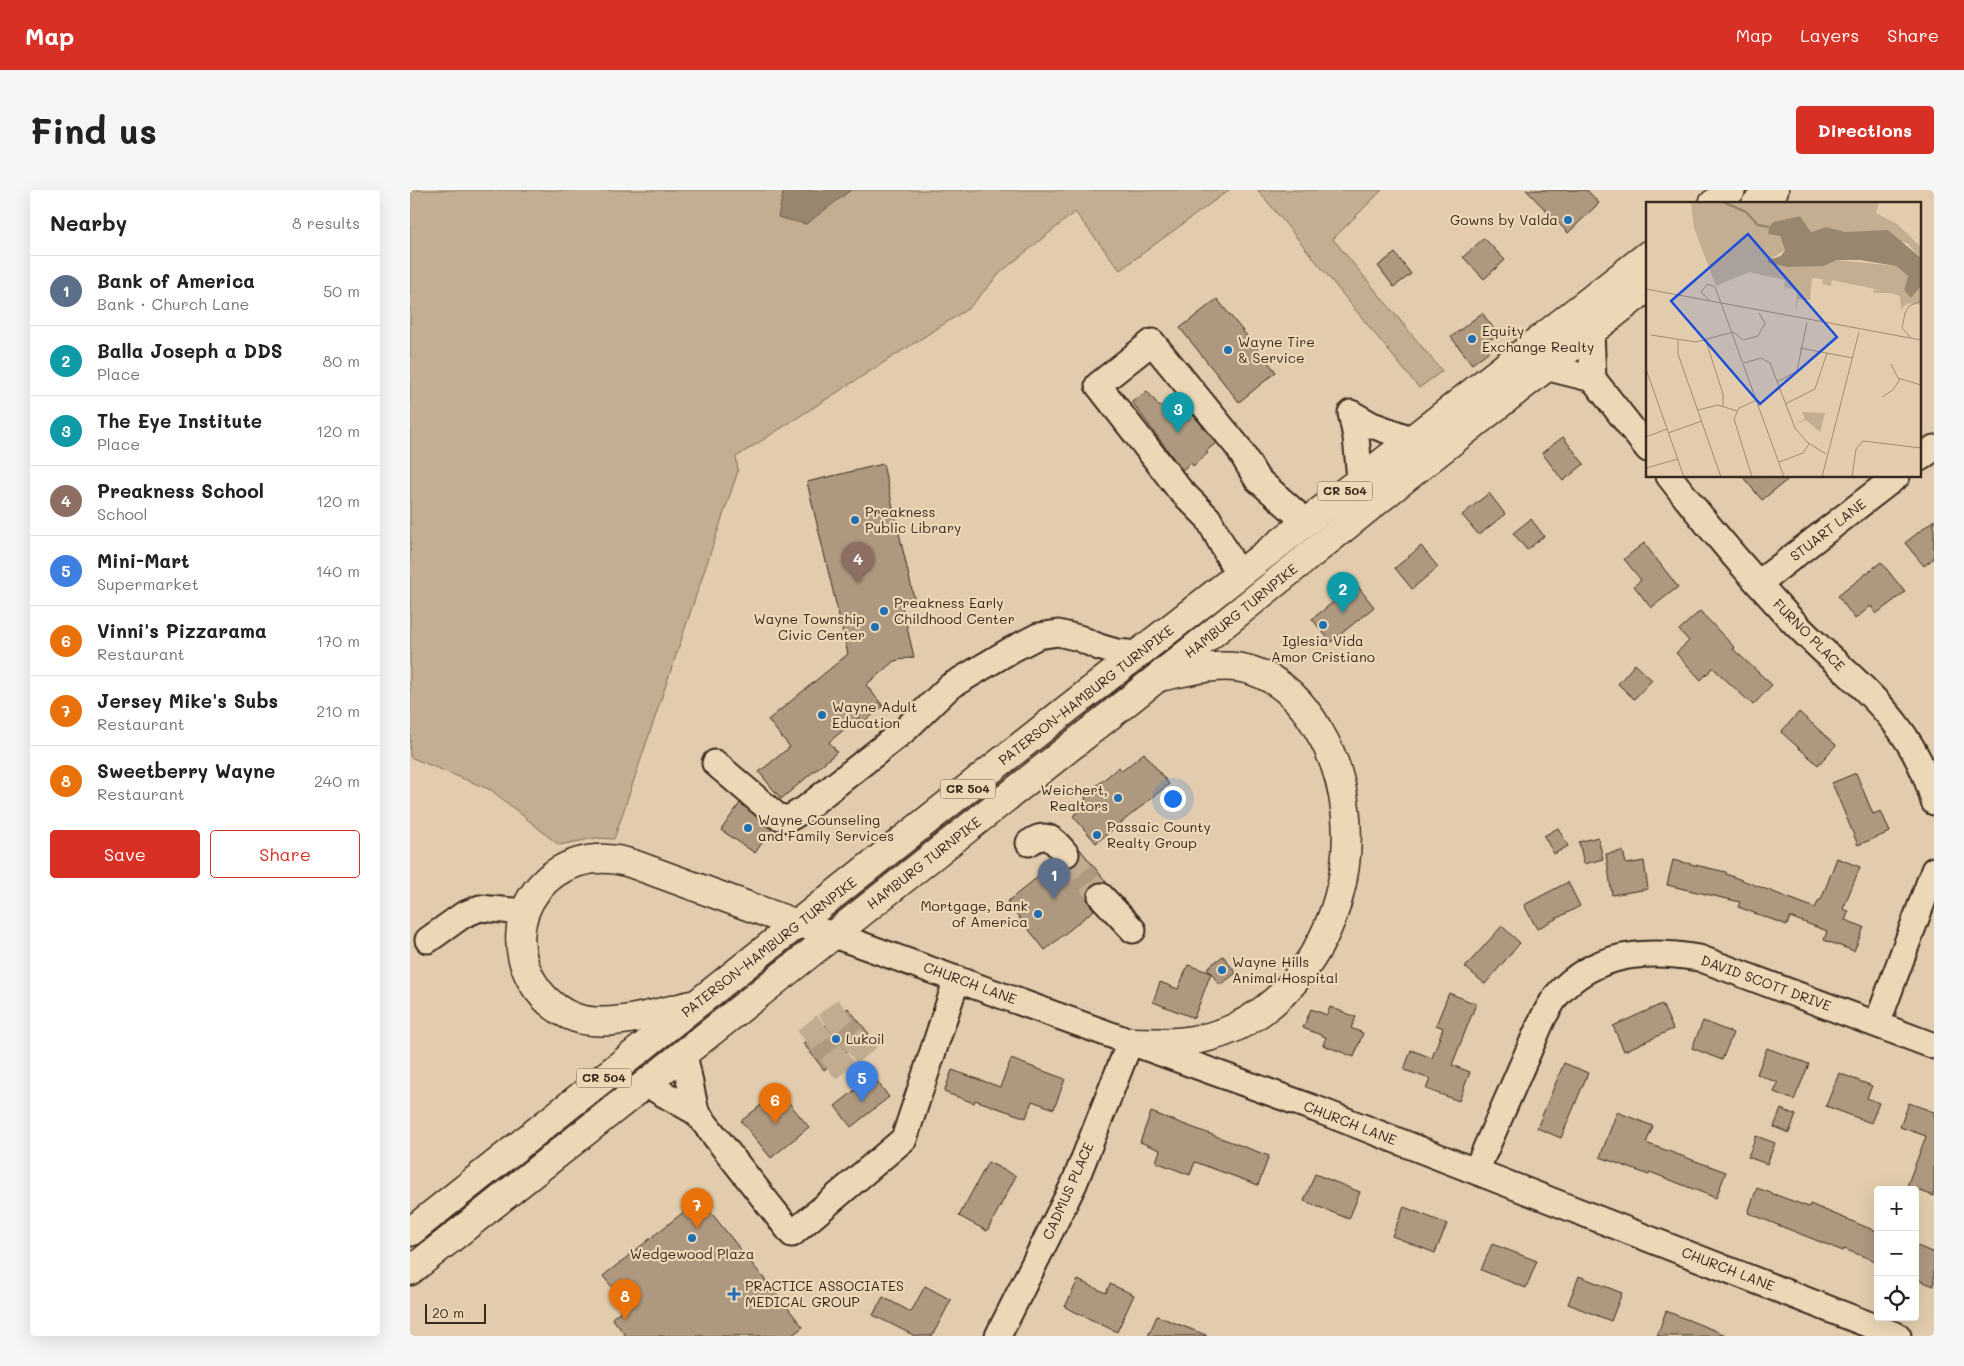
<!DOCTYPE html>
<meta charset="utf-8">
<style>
:root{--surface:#fff;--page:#f6f6f6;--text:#222;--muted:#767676;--line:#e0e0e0;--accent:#d93025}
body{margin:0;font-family:Mali,sans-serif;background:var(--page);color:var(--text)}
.controls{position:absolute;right:15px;bottom:15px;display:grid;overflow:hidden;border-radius:5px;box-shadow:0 5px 20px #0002}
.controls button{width:45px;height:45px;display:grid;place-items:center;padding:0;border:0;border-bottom:1px solid var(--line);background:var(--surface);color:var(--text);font:25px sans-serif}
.scale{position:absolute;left:15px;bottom:12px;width:61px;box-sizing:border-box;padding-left:5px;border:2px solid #3b2a1e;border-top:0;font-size:14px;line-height:18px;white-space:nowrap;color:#3b2a1e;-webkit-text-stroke:4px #ecd7b6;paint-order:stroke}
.you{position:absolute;left:762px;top:608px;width:18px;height:18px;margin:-12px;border:4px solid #fff;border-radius:50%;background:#1a73e8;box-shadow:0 0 0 8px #1a73e833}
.badge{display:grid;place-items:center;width:32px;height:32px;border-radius:50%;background:var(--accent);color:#fff;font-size:16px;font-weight:700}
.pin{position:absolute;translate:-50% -41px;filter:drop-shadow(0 1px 2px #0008)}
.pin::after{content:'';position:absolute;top:26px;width:18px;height:15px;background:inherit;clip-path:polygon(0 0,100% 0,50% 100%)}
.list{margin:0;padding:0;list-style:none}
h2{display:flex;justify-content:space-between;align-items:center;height:65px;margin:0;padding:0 20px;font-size:21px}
h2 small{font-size:16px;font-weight:400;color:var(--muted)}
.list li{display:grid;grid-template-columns:32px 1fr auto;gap:15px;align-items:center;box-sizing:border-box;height:70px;padding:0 20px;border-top:1px solid var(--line)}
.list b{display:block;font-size:19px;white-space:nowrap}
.list p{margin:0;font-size:16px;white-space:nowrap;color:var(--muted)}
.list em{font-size:16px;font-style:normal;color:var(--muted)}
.actions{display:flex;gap:10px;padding:15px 20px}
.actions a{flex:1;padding:11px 0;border:1px solid var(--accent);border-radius:5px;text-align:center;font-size:18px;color:var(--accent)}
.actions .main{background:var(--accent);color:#fff}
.icon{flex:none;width:28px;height:28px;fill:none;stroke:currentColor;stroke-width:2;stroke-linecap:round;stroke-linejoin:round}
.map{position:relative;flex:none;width:1524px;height:1146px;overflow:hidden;border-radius:5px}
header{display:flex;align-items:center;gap:30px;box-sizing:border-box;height:70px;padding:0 25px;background:var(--accent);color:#fff}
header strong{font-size:24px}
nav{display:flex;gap:28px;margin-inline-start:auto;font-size:18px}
.intro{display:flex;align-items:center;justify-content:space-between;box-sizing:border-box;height:120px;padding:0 30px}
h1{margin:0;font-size:35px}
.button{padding:12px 22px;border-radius:5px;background:var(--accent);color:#fff;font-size:18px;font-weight:700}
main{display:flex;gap:30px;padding:0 30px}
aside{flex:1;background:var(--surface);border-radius:5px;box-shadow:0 5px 20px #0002}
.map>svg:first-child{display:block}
</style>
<header>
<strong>Map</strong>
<nav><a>Map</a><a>Layers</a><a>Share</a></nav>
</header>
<div class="intro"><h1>Find us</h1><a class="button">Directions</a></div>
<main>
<aside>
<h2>Nearby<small>8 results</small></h2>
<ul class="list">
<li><span class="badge" style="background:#5c6f8a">1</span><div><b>Bank of America</b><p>Bank · Church Lane</p></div><em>50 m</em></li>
<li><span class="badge" style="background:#0f9aa8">2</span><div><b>Balla Joseph a DDS</b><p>Place</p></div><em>80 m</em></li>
<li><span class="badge" style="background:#0f9aa8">3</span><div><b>The Eye Institute</b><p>Place</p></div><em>120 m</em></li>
<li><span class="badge" style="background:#8d6e63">4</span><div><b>Preakness School</b><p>School</p></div><em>120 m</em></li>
<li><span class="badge" style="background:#3f7fe0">5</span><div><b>Mini-Mart</b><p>Supermarket</p></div><em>140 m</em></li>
<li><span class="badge" style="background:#e8710a">6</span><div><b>Vinni's Pizzarama</b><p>Restaurant</p></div><em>170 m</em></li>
<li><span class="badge" style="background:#e8710a">7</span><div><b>Jersey Mike's Subs</b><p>Restaurant</p></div><em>210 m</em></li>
<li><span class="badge" style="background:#e8710a">8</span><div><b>Sweetberry Wayne</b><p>Restaurant</p></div><em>240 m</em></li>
</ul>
<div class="actions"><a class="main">Save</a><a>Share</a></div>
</aside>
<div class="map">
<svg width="1524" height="1146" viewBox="0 0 1524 1146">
<rect width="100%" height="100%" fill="#e2ccad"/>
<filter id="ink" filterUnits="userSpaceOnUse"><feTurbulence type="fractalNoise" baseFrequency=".02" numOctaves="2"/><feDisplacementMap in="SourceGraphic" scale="10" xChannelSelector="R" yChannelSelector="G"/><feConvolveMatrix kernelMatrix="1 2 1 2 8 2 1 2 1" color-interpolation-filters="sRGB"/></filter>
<g filter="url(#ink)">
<!-- green -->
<g fill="#c3ae92" stroke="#7f6c58">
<path d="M 0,0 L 374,0 L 368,27 L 396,34 L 441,0 L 819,0 L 710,80 L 665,22 L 591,82 L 559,118 L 326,267 L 328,281 L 204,649 L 186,648 L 149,655 L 81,600 L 0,567 Z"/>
<path d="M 848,0 L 972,0 L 923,49 L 1032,181 L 1009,198 Z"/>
</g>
<!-- water -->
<path fill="#99866e" stroke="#73614e" d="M 374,0 L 441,0 L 396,34 L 368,27 Z"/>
<!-- building -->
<g fill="#ae9980" stroke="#3b2a1e">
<path d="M 1116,0 L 1177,0 L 1189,13 L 1158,43 Z"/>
<path d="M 1074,48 L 1095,70 L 1074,89 L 1053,67 Z"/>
<path d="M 985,63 L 1001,84 L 984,97 L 968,76 Z"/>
<path d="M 807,109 L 866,182 L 829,212 L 770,138 Z"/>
<path d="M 1072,123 L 1088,144 L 1077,152 L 1082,159 L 1062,174 L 1041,147 Z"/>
<path d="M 737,201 L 750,217 L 766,204 L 806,253 L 796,261 L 798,263 L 783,276 L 781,273 L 772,280 L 722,212 Z"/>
<path d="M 1153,247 L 1174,274 L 1153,291 L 1132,263 Z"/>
<path d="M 473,274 L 504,408 L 491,412 L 504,467 L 484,471 L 456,495 L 473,516 L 454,532 L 449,527 L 419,552 L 427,562 L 371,609 L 349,582 L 380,557 L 358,530 L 438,464 L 397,292 Z"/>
<path d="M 1332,286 L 1382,286 L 1352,310 Z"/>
<path d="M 1079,303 L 1095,324 L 1069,345 L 1052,325 Z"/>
<path d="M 1121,329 L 1134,346 L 1117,360 L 1103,343 Z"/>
<path d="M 1524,330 L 1524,368 L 1514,376 L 1495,353 Z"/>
<path d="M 1234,353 L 1268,397 L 1241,418 L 1224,396 L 1231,390 L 1214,369 Z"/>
<path d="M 1011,356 L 1028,377 L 1002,399 L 985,378 Z"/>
<path d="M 1471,372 L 1495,402 L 1466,424 L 1461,416 L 1445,429 L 1428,406 Z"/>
<path d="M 946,394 L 964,417 L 921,452 L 902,429 Z"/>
<path d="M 1290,421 L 1325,458 L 1323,459 L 1362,495 L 1343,515 L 1303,478 L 1291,490 L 1266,463 L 1279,451 L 1269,440 Z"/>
<path d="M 1225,474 L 1242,490 L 1224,509 L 1208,494 Z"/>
<path d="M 1389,522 L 1426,555 L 1408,575 L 1371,542 Z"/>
<path d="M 734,563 L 759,594 L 686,653 L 663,626 L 671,619 L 668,616 L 676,609 L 674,606 L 709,577 L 712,581 Z"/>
<path d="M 1446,583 L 1463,624 L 1471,621 L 1480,642 L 1448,655 L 1422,593 Z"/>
<path d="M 330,613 L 362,639 L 345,663 L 311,640 Z"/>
<path d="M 1148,638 L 1158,656 L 1144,664 L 1134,646 Z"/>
<path d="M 1188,647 L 1193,669 L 1174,674 L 1169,652 Z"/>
<path d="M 669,658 L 697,693 L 688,692 L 681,696 L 677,702 L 677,709 L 684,720 L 635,760 L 597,712 L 645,673 L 652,678 L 659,678 L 665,675 L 670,668 Z"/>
<path d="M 1213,661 L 1216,674 L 1234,671 L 1238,699 L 1202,705 L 1196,664 Z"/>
<path d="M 1427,668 L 1450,677 L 1433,719 L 1439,721 L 1435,730 L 1454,737 L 1444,761 L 1414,750 L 1417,741 L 1380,727 L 1377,735 L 1328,717 L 1330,712 L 1257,695 L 1263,670 L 1316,682 L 1316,684 L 1405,718 L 1409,710 L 1411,710 Z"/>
<path d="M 1158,692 L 1170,716 L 1127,739 L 1114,715 Z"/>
<path d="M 1092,736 L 1110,753 L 1075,794 L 1055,777 Z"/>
<path d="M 813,766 L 826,783 L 810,795 L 797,778 Z"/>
<path d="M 778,775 L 801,783 L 784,828 L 743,812 L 750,792 L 768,799 Z"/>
<path d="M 1039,803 L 1066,814 L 1042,875 L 1060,882 L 1049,911 L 1016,899 L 1020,889 L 994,880 L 1001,860 L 1022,868 L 1033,838 L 1026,835 Z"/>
<path d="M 1252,814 L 1263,839 L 1214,861 L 1203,836 Z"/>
<path d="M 920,817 L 946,827 L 941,838 L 953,843 L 944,867 L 913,855 L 916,847 L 893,838 L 901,819 L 917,825 Z"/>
<path d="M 438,818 L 459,844 L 414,880 L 393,853 Z"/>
<path d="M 1293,831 L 1323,843 L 1312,870 L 1282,858 Z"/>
<path d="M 1357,858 L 1399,874 L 1384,910 L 1364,902 L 1368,893 L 1347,884 Z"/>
<path d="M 601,869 L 655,889 L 644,919 L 622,911 L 616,928 L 565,910 L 564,913 L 534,902 L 542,880 L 590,897 Z"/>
<path d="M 1154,873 L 1178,883 L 1151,948 L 1127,938 Z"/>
<path d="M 1429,883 L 1462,896 L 1457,908 L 1469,913 L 1461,933 L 1416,916 Z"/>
<path d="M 463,886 L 479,907 L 441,937 L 425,916 Z"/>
<path d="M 369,901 L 399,937 L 361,968 L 331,931 Z"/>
<path d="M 1499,913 L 1524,922 L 1524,1006 L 1497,996 L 1516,946 L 1490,937 Z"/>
<path d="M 1371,919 L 1386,925 L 1379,943 L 1364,937 Z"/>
<path d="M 741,922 L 859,966 L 848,995 L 785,972 L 780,985 L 746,972 L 750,960 L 730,952 Z"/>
<path d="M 1207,922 L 1243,936 L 1236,953 L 1316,982 L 1306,1008 L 1240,982 L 1239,985 L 1190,967 Z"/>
<path d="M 1346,946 L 1365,953 L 1357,974 L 1338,967 Z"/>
<path d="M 578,972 L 606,986 L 577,1041 L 549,1026 Z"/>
<path d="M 905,984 L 950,1002 L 939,1029 L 894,1011 Z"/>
<path d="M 1347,998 L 1399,1017 L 1400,1014 L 1468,1042 L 1468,1072 L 1434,1059 L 1433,1061 L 1338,1023 Z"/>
<path d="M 290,1009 L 393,1137 L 381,1146 L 216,1146 L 202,1128 L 217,1116 L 193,1086 Z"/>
<path d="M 994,1017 L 1037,1034 L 1025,1063 L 982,1046 Z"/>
<path d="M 1082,1054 L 1127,1071 L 1116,1098 L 1071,1080 Z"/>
<path d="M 1505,1055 L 1524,1063 L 1524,1096 L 1505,1089 Z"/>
<path d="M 1169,1086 L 1212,1103 L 1201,1131 L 1158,1114 Z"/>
<path d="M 668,1090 L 696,1103 L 700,1094 L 724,1105 L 707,1142 L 655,1117 Z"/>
<path d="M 515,1096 L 541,1110 L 522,1146 L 505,1146 L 463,1125 L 473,1107 L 501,1122 Z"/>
<path d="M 1256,1121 L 1316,1145 L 1316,1146 L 1247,1146 Z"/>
<path d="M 747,1126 L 796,1145 L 796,1146 L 738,1146 Z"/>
</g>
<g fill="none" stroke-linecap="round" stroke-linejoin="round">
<!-- minor-tunnel -->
<g stroke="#c1ac90" stroke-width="25" stroke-dasharray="25 12" stroke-linecap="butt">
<path d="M 656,664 L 691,706"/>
<path d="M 418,817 L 461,871"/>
<path d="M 397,833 L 440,887"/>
</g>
<defs>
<g id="minor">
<path d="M 1181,142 L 1183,189 L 1238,259"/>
<path d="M 1135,177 L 1183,189"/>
<path d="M 1510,268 L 1524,258"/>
<path d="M 1259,286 C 1296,334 1336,381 1377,425 C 1435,488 1501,522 1524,612"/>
<path d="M 950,289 L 946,247 L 941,223 L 962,235 L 1001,249"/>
<path d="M 829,386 L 798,328 L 769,299 L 688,195 L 742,152 L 828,257 L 847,289 L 896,332"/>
<path d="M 1349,393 L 1487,286"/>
<path d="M 305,573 L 367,626 L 378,629 L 395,619 L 496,539 L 539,497 L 601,460 L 628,446 L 648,443 L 669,448 L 689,457 L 706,462 L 728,464"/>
<path d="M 619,653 C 637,640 644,650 656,664"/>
<path d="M 691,706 L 723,740"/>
<path d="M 387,734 L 424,745 L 906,919 L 1488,1146"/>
<path d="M 18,750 L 53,725 L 70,718 L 115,722"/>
<path d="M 1467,834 L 1524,680"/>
<path d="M 236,894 L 286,922 L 274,864"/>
<path d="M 286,922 L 382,1044 L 494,949 L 547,789"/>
<path d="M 1066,981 L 1133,828 C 1137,821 1142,812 1147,805 C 1185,762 1237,759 1289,768 L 1524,856"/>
<path d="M 588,1146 L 664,994 L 720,852"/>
</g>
<g id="major">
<path d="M 1303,14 L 1321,0"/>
<path d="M 1346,14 L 1364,0"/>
<path d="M 282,815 C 249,822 199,839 166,828 C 151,823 137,812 127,799 C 78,729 144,647 223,674 L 387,734"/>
<path d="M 720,852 C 756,853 790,854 824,838 C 930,787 968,640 909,541 C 894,514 873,491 843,481 C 814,471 783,480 754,486"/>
<path d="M 0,1042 L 656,520 L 1238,65"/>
<path d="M 0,1081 L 747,488 L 1002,283 L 1238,97"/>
</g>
</defs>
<!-- minor casing -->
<use href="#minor" stroke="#3b2a1e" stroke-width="29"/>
<!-- major casing -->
<use href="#major" stroke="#3b2a1e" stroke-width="31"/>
<!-- minor -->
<use href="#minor" stroke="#ecd7b6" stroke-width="25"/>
<!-- major -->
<use href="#major" stroke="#ecd7b6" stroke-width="28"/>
</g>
</g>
<!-- markers -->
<g fill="#1f6fb2" stroke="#ecd7b6" stroke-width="2">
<circle cx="1158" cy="30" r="5"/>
<circle cx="1062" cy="149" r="5"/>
<circle cx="818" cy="160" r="5"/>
<circle cx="445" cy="330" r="5"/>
<circle cx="474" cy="421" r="5"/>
<circle cx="913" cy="435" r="5"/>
<circle cx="465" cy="437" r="5"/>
<circle cx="412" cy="525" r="5"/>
<circle cx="708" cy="608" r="5"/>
<circle cx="338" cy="638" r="5"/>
<circle cx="687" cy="645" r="5"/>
<circle cx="628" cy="724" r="5"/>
<circle cx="812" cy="780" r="5"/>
<circle cx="426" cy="849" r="5"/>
<circle cx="282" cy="1048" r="5"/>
<path d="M321.5 1096.5h5v5h5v5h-5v5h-5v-5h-5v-5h5z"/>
</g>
<g text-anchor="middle" stroke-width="4.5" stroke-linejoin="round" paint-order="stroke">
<!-- shield labels -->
<g fill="#ecd7b6" stroke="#705e4c" stroke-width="1">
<rect x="907.5" y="291.5" width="55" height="19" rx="4"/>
<rect x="530.5" y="589.5" width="55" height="19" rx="4"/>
<rect x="166.5" y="878.5" width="55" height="19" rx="4"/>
</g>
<g font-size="12" font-weight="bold" fill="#3b2a1e">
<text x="935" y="305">CR 504</text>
<text x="558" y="603">CR 504</text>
<text x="194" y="892">CR 504</text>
</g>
<!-- poi labels -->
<g font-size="14" fill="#3b2a1e" stroke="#ecd7b6" text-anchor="start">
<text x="1148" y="35" text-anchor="end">Gowns by Valda</text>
<text x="1072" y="146">Equity<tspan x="1072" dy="16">Exchange Realty</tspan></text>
<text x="828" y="157">Wayne Tire<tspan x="828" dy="16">&amp; Service</tspan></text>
<text x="455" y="327">Preakness<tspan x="455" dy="16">Public Library</tspan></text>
<text x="484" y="418">Preakness Early<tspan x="484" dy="16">Childhood Center</tspan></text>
<text x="455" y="434" text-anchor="end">Wayne Township<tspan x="455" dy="16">Civic Center</tspan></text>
<text x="913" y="456" text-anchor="middle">Iglesia Vida<tspan x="913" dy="16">Amor Cristiano</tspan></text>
<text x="422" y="522">Wayne Adult<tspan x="422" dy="16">Education</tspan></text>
<text x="698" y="605" text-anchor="end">Weichert,<tspan x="698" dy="16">Realtors</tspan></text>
<text x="348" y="635">Wayne Counseling<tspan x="348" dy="16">and Family Services</tspan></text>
<text x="697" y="642">Passaic County<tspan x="697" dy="16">Realty Group</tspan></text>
<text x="618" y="721" text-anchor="end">Mortgage, Bank<tspan x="618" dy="16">of America</tspan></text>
<text x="822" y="777">Wayne Hills<tspan x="822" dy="16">Animal Hospital</tspan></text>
<text x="436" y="854">Lukoil</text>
<text x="282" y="1069" text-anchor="middle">Wedgewood Plaza</text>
<text x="335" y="1101">PRACTICE ASSOCIATES<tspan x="335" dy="16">MEDICAL GROUP</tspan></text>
</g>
<!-- street labels -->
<g font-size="14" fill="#3b2a1e" stroke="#ecd7b6">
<text transform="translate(1418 340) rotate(-38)" y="5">STUART LANE</text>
<text transform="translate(831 421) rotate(-39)" y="5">HAMBURG TURNPIKE</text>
<text transform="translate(1399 445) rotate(45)" y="5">FURNO PLACE</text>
<text transform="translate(676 505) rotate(-38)" y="5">PATERSON-HAMBURG TURNPIKE</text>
<text transform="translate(514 673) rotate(-38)" y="5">HAMBURG TURNPIKE</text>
<text transform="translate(359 757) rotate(-38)" y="5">PATERSON-HAMBURG TURNPIKE</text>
<text transform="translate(560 793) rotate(20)" y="5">CHURCH LANE</text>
<text transform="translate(1356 793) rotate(20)" y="5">DAVID SCOTT DRIVE</text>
<text transform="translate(940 933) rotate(21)" y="5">CHURCH LANE</text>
<text transform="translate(658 1001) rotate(-66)" y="5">CADMUS PLACE</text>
<text transform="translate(1318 1079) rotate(21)" y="5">CHURCH LANE</text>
</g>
</g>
<!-- overview -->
<g transform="translate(1236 12)">
<rect width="275" height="275" fill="#e2ccad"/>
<path d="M 45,0 L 233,0 L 230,11 L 251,22 L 275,45 L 275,56 L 261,41 L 218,30 L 200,30 L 180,25 L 165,30 L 154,14 L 127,20 L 123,25 L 122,32 L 134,33 L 139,48 L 126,56 L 178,64 L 191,58 L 250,64 L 262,74 L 258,88 L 265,96 L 275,84 L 275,103 L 262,101 L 255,107 L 254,94 L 245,91 L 228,91 L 227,88 L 233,88 L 186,78 L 185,84 L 177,82 L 176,77 L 166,76 L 164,98 L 152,97 L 150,112 L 151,88 L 138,85 L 139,78 L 103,70 L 70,84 L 48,26 ZM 156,210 L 179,211 L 174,230 L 160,218 L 148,223 L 159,217 Z" fill="#c3ae92"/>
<path d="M 154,14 L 165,30 L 180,25 L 200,30 L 242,28 L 275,56 L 275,84 L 265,96 L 258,88 L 262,74 L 250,64 L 214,58 L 191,58 L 178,64 L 142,65 L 123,61 L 121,59 L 135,54 L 139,48 L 134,34 L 122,32 L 123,25 L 127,20 Z" fill="#99866e"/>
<path fill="none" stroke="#99866e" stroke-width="2.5" d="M 77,0 L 100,10 L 112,23 L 123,25"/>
<path fill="none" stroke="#9f8b74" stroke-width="1" d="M 0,87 L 275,138M 63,98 L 55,90 L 62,82 L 69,85 L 75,101M 75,101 L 138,275M 87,130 L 97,138 L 112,134 L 119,121 L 113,111M 5,133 L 50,140 L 87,130M 265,136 L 256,126 L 259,111 L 263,104 L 275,99M 32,138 L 32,152 L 75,275M 60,139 L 77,192 L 77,204M 154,146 L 207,156M 98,161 L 115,156 L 124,161 L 149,226 L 161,240 L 180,252M 245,162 L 252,176 L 275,183M 0,167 L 38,275M 131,180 L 151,169 L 161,120M 236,195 L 247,188 L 254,177M 139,202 L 169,187 L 181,151M 52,208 L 72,203 L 91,209M 22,231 L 56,219M 0,235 L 21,227M 133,260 L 157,251 L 163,242M 0,266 L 32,257M 106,275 L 88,217 L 93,206 L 111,198M 176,275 L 213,130M 206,275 L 210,247 L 217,239 L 275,246"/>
<path fill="#1d4ed8" fill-opacity="0.15" stroke="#1d4ed8" stroke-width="2.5" d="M 102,32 L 191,135 L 114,202 L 25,99 Z"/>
<rect width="275" height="275" fill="none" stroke="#3b2a1e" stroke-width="2.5"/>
</g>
</svg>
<div class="controls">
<button>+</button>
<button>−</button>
<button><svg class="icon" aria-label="locate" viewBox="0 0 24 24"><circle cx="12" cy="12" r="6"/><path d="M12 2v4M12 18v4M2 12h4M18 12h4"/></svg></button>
</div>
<div class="scale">20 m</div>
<div class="you"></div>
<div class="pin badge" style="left:644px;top:709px;background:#5c6f8a">1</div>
<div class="pin badge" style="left:933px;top:423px;background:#0f9aa8">2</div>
<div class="pin badge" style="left:768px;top:243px;background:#0f9aa8">3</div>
<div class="pin badge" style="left:448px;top:393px;background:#8d6e63">4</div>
<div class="pin badge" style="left:452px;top:912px;background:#3f7fe0">5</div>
<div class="pin badge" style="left:365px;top:934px;background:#e8710a">6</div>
<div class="pin badge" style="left:287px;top:1039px;background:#e8710a">7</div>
<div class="pin badge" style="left:215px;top:1130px;background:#e8710a">8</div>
</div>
</main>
